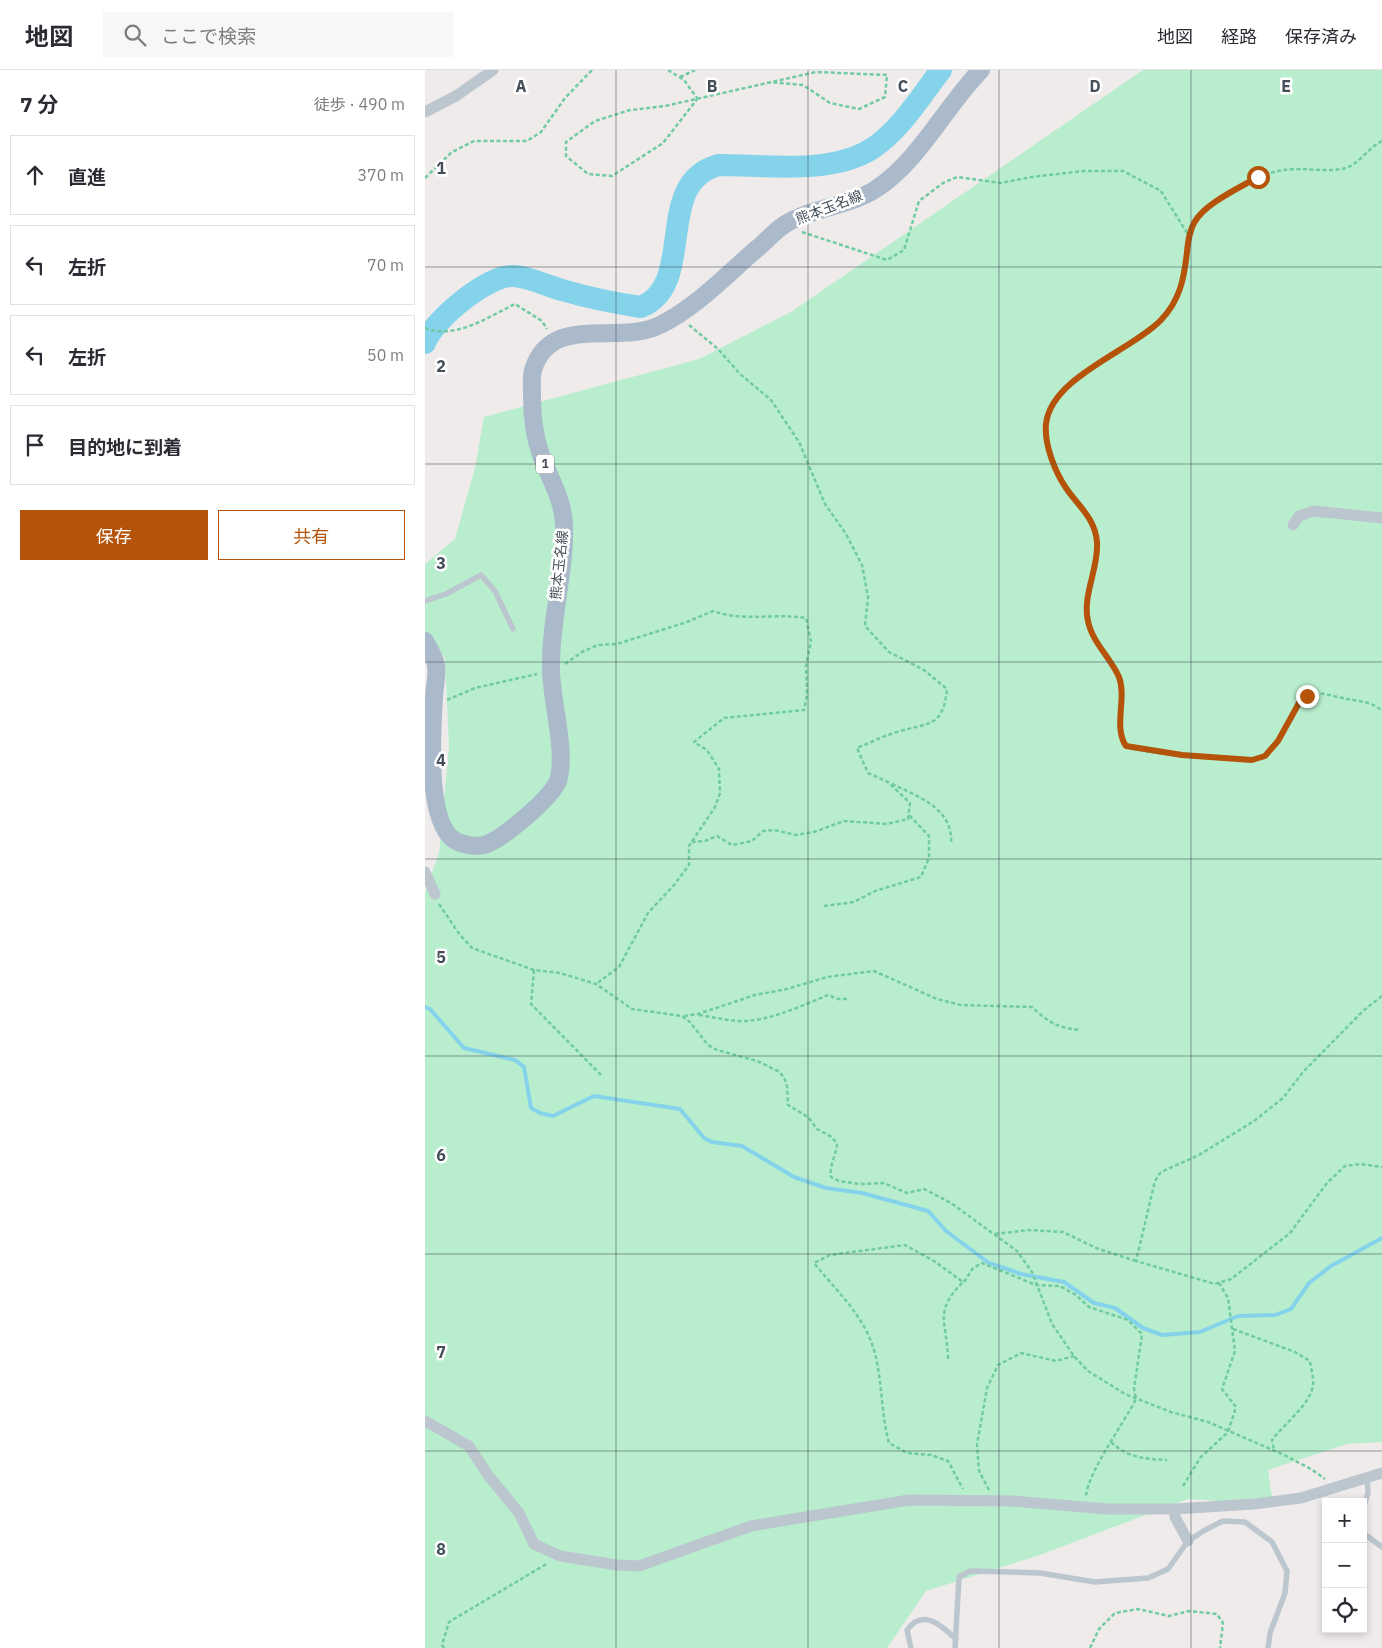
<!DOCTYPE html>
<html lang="ja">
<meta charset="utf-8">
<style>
:root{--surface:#fff;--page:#f7f7f7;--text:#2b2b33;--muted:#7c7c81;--line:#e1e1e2;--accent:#b45309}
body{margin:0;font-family:"IBM Plex Sans","Noto Sans JP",sans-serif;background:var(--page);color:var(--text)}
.controls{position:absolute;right:15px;bottom:15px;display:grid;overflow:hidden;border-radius:0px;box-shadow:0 2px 8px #0003}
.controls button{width:45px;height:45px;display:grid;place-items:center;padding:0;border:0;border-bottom:1px solid var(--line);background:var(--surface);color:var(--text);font:25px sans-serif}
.stop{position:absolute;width:15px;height:15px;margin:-11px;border:4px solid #b45309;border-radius:50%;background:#fff}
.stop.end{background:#b45309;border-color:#fff;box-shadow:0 1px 5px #0008}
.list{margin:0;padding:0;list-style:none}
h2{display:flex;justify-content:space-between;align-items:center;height:65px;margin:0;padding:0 20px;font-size:21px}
h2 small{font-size:16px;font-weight:400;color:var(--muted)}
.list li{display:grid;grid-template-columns:32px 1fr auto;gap:15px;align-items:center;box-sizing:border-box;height:80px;margin:0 10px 10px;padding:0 10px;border:1px solid var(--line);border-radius:0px}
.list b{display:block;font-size:19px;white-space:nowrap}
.list em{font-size:16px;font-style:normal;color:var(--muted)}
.actions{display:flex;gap:10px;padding:15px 20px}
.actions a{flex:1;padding:11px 0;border:1px solid var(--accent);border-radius:0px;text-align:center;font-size:18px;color:var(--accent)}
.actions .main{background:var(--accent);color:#fff}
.icon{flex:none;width:28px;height:28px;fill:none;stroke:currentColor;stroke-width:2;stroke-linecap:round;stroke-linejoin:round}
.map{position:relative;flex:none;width:957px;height:1578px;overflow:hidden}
header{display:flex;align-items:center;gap:30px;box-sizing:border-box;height:70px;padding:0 25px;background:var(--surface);border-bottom:1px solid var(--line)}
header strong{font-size:24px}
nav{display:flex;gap:28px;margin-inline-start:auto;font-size:18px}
.search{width:350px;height:45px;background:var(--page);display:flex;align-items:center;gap:12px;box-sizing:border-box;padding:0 18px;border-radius:0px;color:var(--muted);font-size:19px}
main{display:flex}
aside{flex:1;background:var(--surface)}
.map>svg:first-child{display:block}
</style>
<header>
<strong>地図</strong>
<div class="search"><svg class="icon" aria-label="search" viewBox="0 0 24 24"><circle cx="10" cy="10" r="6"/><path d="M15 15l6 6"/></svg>ここで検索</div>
<nav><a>地図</a><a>経路</a><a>保存済み</a></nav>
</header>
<main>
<aside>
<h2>7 分<small>徒歩 · 490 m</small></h2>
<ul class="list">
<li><svg class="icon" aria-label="ahead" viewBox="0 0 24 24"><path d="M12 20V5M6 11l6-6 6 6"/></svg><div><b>直進</b></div><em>370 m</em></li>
<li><svg class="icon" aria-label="left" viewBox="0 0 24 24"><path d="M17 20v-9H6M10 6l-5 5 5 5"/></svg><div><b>左折</b></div><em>70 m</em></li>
<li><svg class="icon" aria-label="left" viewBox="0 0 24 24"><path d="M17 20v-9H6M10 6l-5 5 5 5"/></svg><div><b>左折</b></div><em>50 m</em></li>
<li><svg class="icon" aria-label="arrive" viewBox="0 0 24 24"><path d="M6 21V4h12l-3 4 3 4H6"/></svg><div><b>目的地に到着</b></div></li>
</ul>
<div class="actions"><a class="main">保存</a><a>共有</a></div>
</aside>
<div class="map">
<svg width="957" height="1578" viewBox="0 0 957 1578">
<rect width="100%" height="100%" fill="#efebeb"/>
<!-- green -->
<path fill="#b8eece" d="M 718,0 L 957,0 L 957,1372 L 922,1374 L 843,1400 L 847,1427 L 795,1431 L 763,1429 L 612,1486 L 501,1521 L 462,1578 L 0,1578 L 0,822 L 14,783 L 24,677 L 20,588 L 0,568 L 0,494 L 30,469 L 50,398 L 59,347 L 274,289 L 366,242 Z"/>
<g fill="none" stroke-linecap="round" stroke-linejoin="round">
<!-- stream -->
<path stroke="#85d3eb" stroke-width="4" d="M 0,937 L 5,939 L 39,978 L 90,990 L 99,997 L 106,1038 L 115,1043 L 128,1046 L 169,1026 L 255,1039 L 279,1068 L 287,1072 L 317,1076 L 369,1107 L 401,1118 L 437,1123 L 503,1141 L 521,1161 L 564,1193 L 596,1204 L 639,1212 L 669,1233 L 690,1238 L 718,1258 L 737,1265 L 775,1262 L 813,1246 L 850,1245 L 866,1239 L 884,1213 L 906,1196 L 957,1168"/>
<!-- river -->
<path stroke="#85d3eb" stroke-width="22" d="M 0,273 C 8,250 64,204 89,206 C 105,207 122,216 137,220 C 164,228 189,233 216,237 C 273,214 227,112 294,95 C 341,95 407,105 448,78 C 476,59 496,26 516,0"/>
<!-- path -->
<g stroke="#71cba1" stroke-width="2.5" stroke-dasharray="4 2.5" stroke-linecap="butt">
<path d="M 243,0 L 259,10 L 272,28"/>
<path d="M 255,7 L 270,0"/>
<path d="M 273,28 L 238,73 L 187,106 L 163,104 L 141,86 L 141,72 L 170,51 L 205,40 L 240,36 L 391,2 L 462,5 L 460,27 L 434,39 L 405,33 L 378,15 L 345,12"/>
<path d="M 957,71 C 944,77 934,94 921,98 C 903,103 877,97 859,100 C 830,104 804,123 781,138 C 750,160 769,210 747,237 C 716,275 630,305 621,353 C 620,358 622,364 623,369 C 625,387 632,405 642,419 C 655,437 669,449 672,472 C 674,497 658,524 662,550 C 666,572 687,587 694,608 C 701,629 688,658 701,677 C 722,684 818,694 837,687 C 860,678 867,623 892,623 C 902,624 912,627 922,629 C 934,631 948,632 957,641"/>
<path d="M 0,108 L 27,82 L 49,71 L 102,71 L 116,62 L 140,28 L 167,0"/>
<path d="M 377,162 L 462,190 L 479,180 L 494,131 L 518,113 L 532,107 L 576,113 L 606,107 L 658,101 L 698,101 L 736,121 L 764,166"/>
<path d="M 264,255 L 293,279 L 315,304 L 346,330 L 374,372 L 400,434 L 421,464 L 437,495 L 443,527 L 440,556 L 464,582 L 499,600 L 522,619 C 518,659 503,652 472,662 C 458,666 445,673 432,678 L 443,703 L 463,712 L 485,733 L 483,749 L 462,754 L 419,751 L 389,762 L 371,765 L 349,760 L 338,761 L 327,771 L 307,775 L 292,766 L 280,771 L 266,772"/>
<path d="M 0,258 C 30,270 63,247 90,234 L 117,251 L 122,259"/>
<path d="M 140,594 L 157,582 L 173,575 L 192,574 L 262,552 L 288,541 C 318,552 350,543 381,548 L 386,571 L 381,596 L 382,625 L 379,640 L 299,648 L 269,672 L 282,680 L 294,699 L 295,723 L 290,737 L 264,776 L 264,795 L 249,815 L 223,843 L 194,897 L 171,914"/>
<path d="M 22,630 L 50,618 L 112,604"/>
<path d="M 467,714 C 494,727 529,739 526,774"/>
<path d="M 14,834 L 35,865 L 47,878 L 109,900 L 135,903 L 171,914 L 207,939 L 257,946 L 265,952 L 283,975 L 292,980 L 332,991 L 353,1001 L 359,1007 L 362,1016 L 363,1035 L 383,1047 L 392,1059 L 405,1066 L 412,1073 C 412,1084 404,1095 406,1107 L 414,1111 L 434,1114 L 459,1113 L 482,1123 L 499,1119 L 526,1133 L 592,1181 L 607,1202 L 627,1254 L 649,1286 L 663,1301 L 700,1324 L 746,1342 L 783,1352 L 857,1384 L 886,1399 L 900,1409"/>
<path d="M 399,836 L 429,832 L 450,821 L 496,807 L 504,788 L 504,766 L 484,745"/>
<path d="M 109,900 L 106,934 L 176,1005"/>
<path d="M 957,926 L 938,941 L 878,1002 L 858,1028 L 829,1051 L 774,1085 L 736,1102 L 730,1111 L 711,1191 L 790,1214 L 806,1209 L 865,1163 L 902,1113 L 920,1096 L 935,1094 L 957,1097"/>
<path d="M 274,945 C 287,947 300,950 313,951 C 343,952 376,936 403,925 L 413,929 L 424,929"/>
<path d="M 259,946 L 273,944 L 330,925 L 362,919 L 402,907 L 449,901 L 512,929 L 536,935 L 607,937 C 624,953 633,958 656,960"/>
<path d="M 570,1164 L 603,1160 L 638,1162 L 671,1178 L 711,1191"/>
<path d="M 539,1212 L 548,1198 L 557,1193 L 611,1215 L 635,1216 L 651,1225 L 664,1237 L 703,1250 L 717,1264 L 709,1319 L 711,1329 C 699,1353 663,1402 661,1426"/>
<path d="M 808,1259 L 870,1282 L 885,1291 C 886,1299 889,1308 888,1315 C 886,1334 858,1355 847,1370 L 849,1380"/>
<path d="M 523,1289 C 522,1251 508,1242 538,1212 L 509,1191 L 480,1175 L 405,1185 L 389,1193 C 410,1219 436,1243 447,1274 C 458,1305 455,1341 464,1373 L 482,1383 L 506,1385 L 523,1391 L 538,1419"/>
<path d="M 686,1372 C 703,1388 720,1389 742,1390"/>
<path d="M 758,1416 L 775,1388 L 803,1362 L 811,1337 L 797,1319 L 810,1281 L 803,1228 L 794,1213"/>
<path d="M 564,1420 L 554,1401 L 552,1374 L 562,1318 L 573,1295 L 596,1283 L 631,1291 L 649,1286"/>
<path d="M 19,1578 L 17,1575 L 24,1552 L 123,1493"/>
<path d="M 665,1578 L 674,1559 L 690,1543 L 713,1539 L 744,1546 L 764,1541 L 792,1544 L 798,1553 L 795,1578"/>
</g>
<!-- service -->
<g stroke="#bcc6ce" stroke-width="5.5">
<path d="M 0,531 L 21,524 L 56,505 L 70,521 L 88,559"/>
<path d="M 938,1439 L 943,1423 L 942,1409"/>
<path d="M 938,1463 L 957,1477"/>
<path d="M 486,1578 L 482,1560 C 498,1538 516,1555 531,1569"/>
<path d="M 530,1578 L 534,1507 L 545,1501 L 615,1503 L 670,1512 L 723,1508 L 743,1499 L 763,1471 L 780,1460 L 798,1451 L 820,1452 L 847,1472 L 862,1501 L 860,1523 L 845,1563 L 843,1578"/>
</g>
<!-- minor -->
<g stroke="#bcc6ce" stroke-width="11">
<path d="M 0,42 L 31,26 L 68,0"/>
<path d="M 868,455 L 874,446 L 889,441 L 957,448"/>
<path d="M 0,802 L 10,824"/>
<path d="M 0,1351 L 44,1376 L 63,1405 L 94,1443 L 109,1474 L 135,1486 L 192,1495 L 214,1496 L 326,1456 L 484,1430 L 588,1431 L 682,1439 L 750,1439"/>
<path d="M 763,1471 L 750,1447 L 750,1439 L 829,1434 L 876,1428 L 957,1403"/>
</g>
<!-- primary -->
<path stroke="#abbacb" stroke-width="18" d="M 0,571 C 4,578 10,588 11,595 C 13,605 9,618 9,628 C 7,660 0,758 33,772 C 41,775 51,777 59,775 C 77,770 126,728 133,711 C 142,682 126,630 126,599 C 125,549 141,500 139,454 C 138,429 124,407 116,385 C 109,366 107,346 107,326 C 107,317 106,308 108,300 C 126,242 194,276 235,255 C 272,237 303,203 334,177 C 342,170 350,161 359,155 C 387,137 423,137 451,119 C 494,91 520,37 556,0"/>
</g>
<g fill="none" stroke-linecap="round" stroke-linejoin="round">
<!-- route -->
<path stroke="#b45309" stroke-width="6" d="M 833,107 C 814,118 779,134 769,153 C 764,162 763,172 762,182 C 759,209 755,230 736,250 C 706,281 626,307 621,354 C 619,374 630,402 641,418 C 654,437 670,448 672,472 C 674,498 657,525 663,551 C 667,572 685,587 694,607 C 702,628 688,657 701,676 L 757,685 L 827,690 L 840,686 L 853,671 L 874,633 L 882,626"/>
</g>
<!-- grid -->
<path fill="none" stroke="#444e59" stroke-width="1" stroke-opacity="0.55" d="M 191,0 L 191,1578M 383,0 L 383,1578M 574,0 L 574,1578M 766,0 L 766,1578M 0,197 L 957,197M 0,394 L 957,394M 0,592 L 957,592M 0,789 L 957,789M 0,986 L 957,986M 0,1184 L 957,1184M 0,1381 L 957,1381"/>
<g text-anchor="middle" stroke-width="5" stroke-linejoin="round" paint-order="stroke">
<!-- shield labels -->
<rect fill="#fff" stroke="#7c838b" stroke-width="1" x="111" y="384.5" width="18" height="19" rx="4"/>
<g font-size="12" font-weight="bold" fill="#444e59">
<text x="120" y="398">1</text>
</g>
<!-- street labels -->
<g font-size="14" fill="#444e59" stroke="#fff">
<text transform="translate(404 137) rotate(-21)" y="5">熊本玉名線</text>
<text transform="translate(134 495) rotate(-84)" y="5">熊本玉名線</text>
</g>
</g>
<g font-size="16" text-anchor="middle" font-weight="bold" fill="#444e59" stroke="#fff" stroke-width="5" stroke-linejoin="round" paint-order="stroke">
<text x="96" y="22">A</text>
<text x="287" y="22">B</text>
<text x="478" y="22">C</text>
<text x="670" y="22">D</text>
<text x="861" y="22">E</text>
<text x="16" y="104">1</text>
<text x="16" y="302">2</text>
<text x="16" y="499">3</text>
<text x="16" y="696">4</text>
<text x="16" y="893">5</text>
<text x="16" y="1091">6</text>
<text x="16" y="1288">7</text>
<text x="16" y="1485">8</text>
</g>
</svg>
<div class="controls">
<button>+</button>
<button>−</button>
<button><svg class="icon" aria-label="locate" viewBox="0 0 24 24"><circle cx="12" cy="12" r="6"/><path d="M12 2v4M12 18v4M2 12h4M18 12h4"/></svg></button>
</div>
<div class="stop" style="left:833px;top:107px"></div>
<div class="stop end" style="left:882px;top:626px"></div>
</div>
</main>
